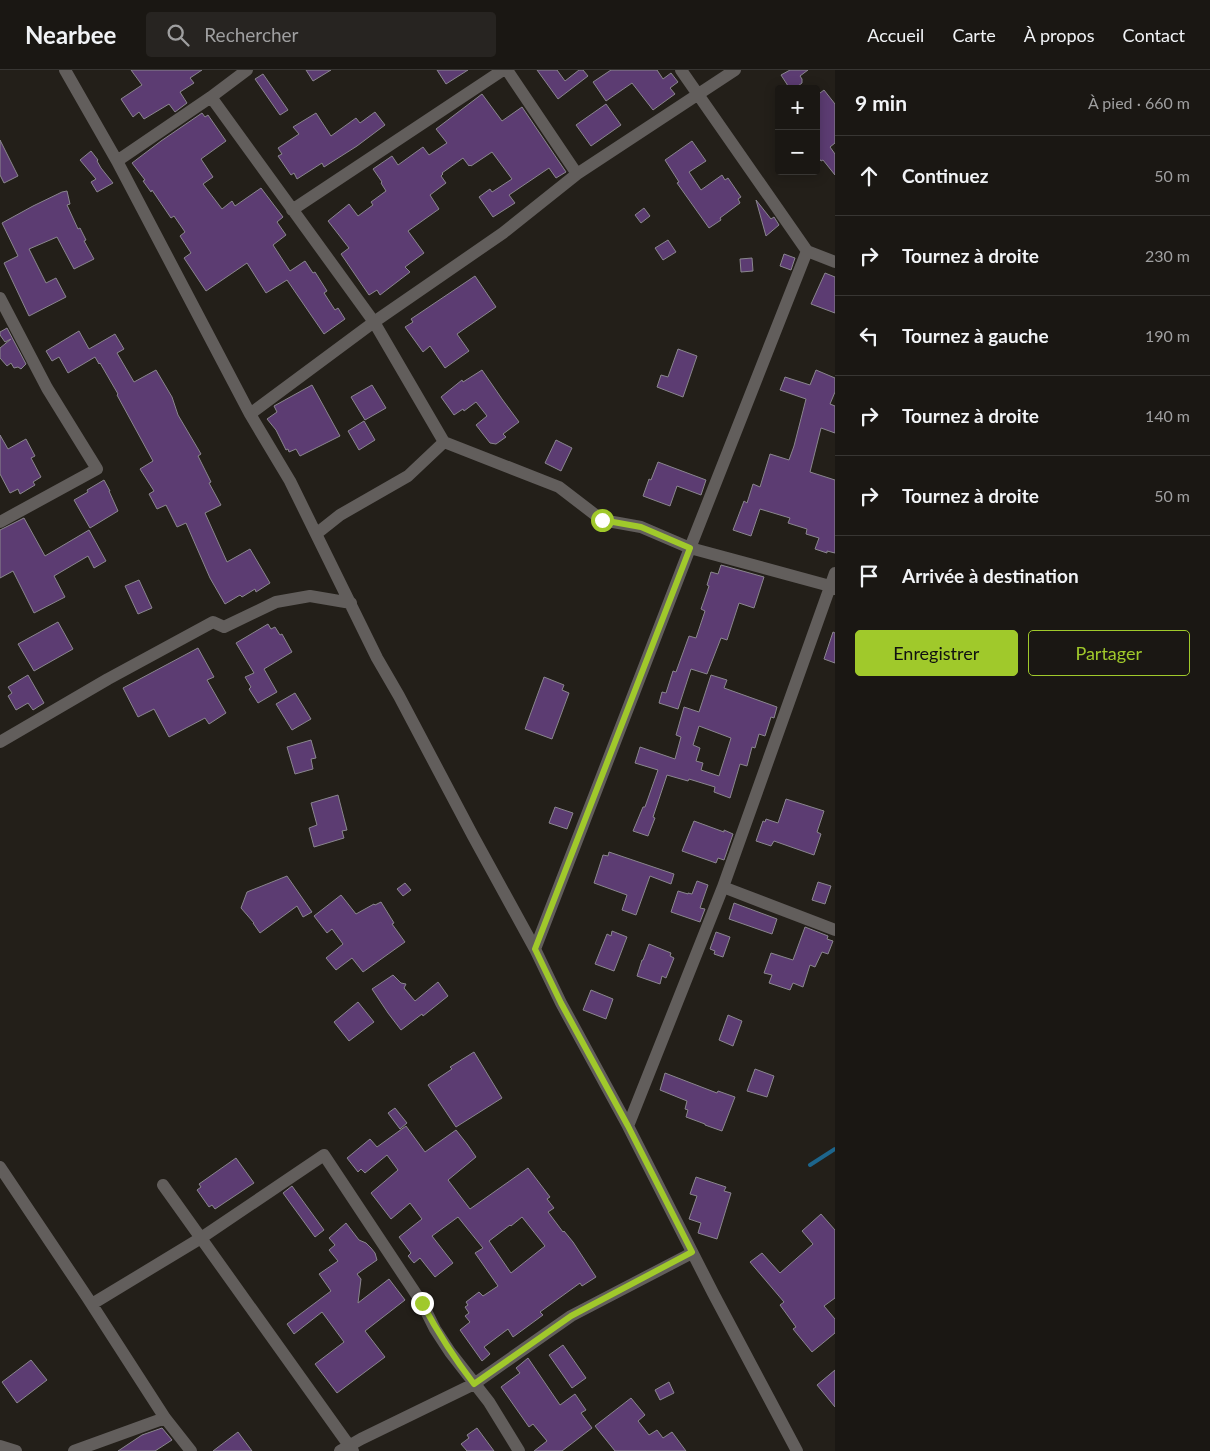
<!DOCTYPE html>
<html lang="fr">
<head>
<meta charset="utf-8">
<style>
  body { margin:0; font-family:Lato,sans-serif; background:#272421; color:#f1f3f6 }
  .controls { position:absolute; right:15px; top:15px; display:grid; overflow:hidden; border-radius:5px; box-shadow:0 2px 12px #0003 }
  .controls button { width:45px; height:45px; display:grid; place-items:center; padding:0; border:0; border-bottom:1px solid #383633; background:#1a1713; color:#f1f3f6; font:25px sans-serif }
  .stop { position:absolute; width:15px; height:15px; margin:-11px; border:4px solid #a0c92b; border-radius:50%; background:#fff }
  .stop.end { background:#a0c92b; border-color:#fff; box-shadow:0 1px 5px #0008 }
  .list { margin:0; padding:0; list-style:none }
  h2 { display:flex; justify-content:space-between; align-items:center; height:65px; margin:0; padding:0 20px; font-size:21px }
  h2 small { font-size:16px; font-weight:400; color:#9f9fa0 }
  .list li { display:grid; grid-template-columns:32px 1fr auto; gap:15px; align-items:center; box-sizing:border-box; height:80px; padding:0 20px; border-top:1px solid #383633 }
  .list b { display:block; font-size:19px; white-space:nowrap }
  .list em { font-size:16px; font-style:normal; color:#9f9fa0 }
  .actions { display:flex; gap:10px; padding:15px 20px }
  .actions a { flex:1; padding:11px 0; border:1px solid #a0c92b; border-radius:5px; text-align:center; font-size:18px; color:#a0c92b }
  .actions .main { background:#a0c92b; color:#111 }
  .icon { flex:none; width:28px; height:28px; fill:none; stroke:currentColor; stroke-width:2; stroke-linecap:round; stroke-linejoin:round }
  .map { position:relative; flex:none; width:835px; height:1381px; overflow:hidden }
  header { display:flex; align-items:center; gap:30px; box-sizing:border-box; height:70px; padding:0 25px; background:#1a1713; border-bottom:1px solid #383633 }
  header strong { font-size:24px }
  nav { display:flex; gap:28px; margin-inline-start:auto; font-size:18px }
  .search { width:350px; height:45px; background:#272421; display:flex; align-items:center; gap:12px; box-sizing:border-box; padding:0 18px; border-radius:5px; color:#9f9fa0; font-size:19px }
  main { display:flex }
  aside { flex:1; background:#1a1713 }
  .map>svg:first-child { display:block }
</style>
</head>
<body>
<header>
<strong>Nearbee</strong>
<div class="search"><svg class="icon" aria-label="search" viewBox="0 0 24 24"><circle cx="10" cy="10" r="6"/><path d="M15 15l6 6"/></svg>Rechercher</div>
<nav><a>Accueil</a><a>Carte</a><a>À propos</a><a>Contact</a></nav>
</header>
<main>
<div class="map">
<svg width="835" height="1381" viewBox="0 0 835 1381">
  <rect width="100%" height="100%" fill="#231f19"/>
  <g fill="none" stroke-linecap="round" stroke-linejoin="round">
    <path stroke="#1d658c" stroke-width="4" d="M810,1095L835,1079"/>
  </g>
  <path fill="#5c3c72" stroke="#8a868e" fill-rule="evenodd" d="M131,0H202L190,8L194,13L180,22L187,33L175,42L169,34L144,49L139,42L133,47L121,29L142,15Z
    M306,0H331L313,11Z
    M437,0H468L446,14Z
    M537,0H557L565,11L579,0H583L588,6L558,29Z
    M611,0H657L663,9L671,3L678,12L670,18L675,24L653,40L632,13L606,31L593,12Z
    M790,0H808L800,6L802,9V13L794,19H790L781,5Z
    M263,4L288,40L280,45L255,9Z
    M824,20L835,34V73L830,77L835,84V105L823,90L821,91L816,84V26Z
    M482,24L502,51L522,37L566,102L556,108L549,98L509,125L515,133L493,147L479,127L490,119L492,122L512,109L492,82L471,96L470,95L469,96L463,88L442,103L443,104L441,106L446,113L430,125L439,139L408,161L424,183L405,197L410,202L380,225L377,220L369,225L341,184L349,178L328,151L349,134L358,146L373,135L371,132L386,121L381,113L382,112L373,99L392,86L398,95L423,77L429,85L447,73L436,59Z
    M606,34L621,55L591,76L576,55Z
    M375,42L385,55L357,76L324,97L322,93L297,109L294,103L291,105L278,86L282,84L278,78L299,64L293,57L316,43L331,66L356,48L360,53Z
    M202,43L205,47L208,45L226,71L201,89L213,107L203,114L222,139L232,131L235,136L261,118L283,147L277,152L286,165L273,175L290,201L305,191L313,203L315,202L327,221L324,223L335,240L338,238L345,249L324,264L287,210L266,223L247,193L206,221L184,188L191,183L180,166L185,162L174,146L171,148L152,120L151,122L143,111L145,110L132,93L161,71Z
    M0,70L18,106L4,113L0,105Z
    M692,71L706,91L689,102L701,120L722,105L725,110L728,108L741,127L738,129L740,133L720,148L721,150L709,158L677,113L679,112L665,90Z
    M91,81L98,90L97,91L101,98L113,113L97,122L91,112L96,109L80,90Z
    M67,121L70,134L67,135L78,159L80,158L86,170L84,171L94,189L74,199L57,167L29,179L46,213L56,208L66,227L29,246L4,193L18,186L2,153L33,136L62,122Z
    M756,130L771,149L774,147L779,155L766,166Z
    M644,138L650,146L641,153L635,145Z
    M668,170L676,182L663,190L655,178Z
    M784,184L795,188L791,200L780,196Z
    M752,188L753,201L741,202L740,189Z
    M825,203L835,207V243L811,234Z
    M475,206L496,237L457,264L469,281L445,298L430,276L423,282L405,257L413,252L411,249Z
    M7,258L26,294L21,299L18,297L14,298L11,293L7,296L0,288V278L11,269L5,272L0,265V262Z
    M79,261L89,279L115,264L124,279L117,283L134,312L156,300L172,327L178,345L201,384L198,386L211,412L209,413L221,435L205,443L227,492L250,479L270,513L256,522L255,519L242,527L240,525L225,534L210,508L186,453L177,457L166,435L157,439L149,424L154,421L140,399L153,391L117,325L118,324L100,293L99,294L95,287L68,303L59,287L52,291L46,281Z
    M678,279L697,286L683,327L657,317L661,305L668,307Z
    M482,300L502,329L519,352L503,364L506,367L496,374L490,373L476,355L487,346L476,332L464,341L463,339L454,345L441,327L462,310L463,312Z
    M816,300L835,308V322L830,334L835,336V363L821,358L810,402L835,410V483L827,481V483L815,479L819,468L806,464L807,459L788,453L790,448L760,439L751,466L733,460L744,431L747,433L753,414L760,417L770,384L789,390L794,376L806,329L780,320L785,307L810,315Z
    M312,315L340,366L300,386L296,379L289,382L288,379L286,380L276,360L267,349L277,342L274,336Z
    M372,315L386,338L365,350L351,327Z
    M364,351L375,370L359,380L348,361Z
    M0,365L8,379L26,369L35,386L31,388L41,407L33,412L35,415L20,424L18,419L10,423L0,404Z
    M556,370L572,378L561,401L545,393Z
    M658,392L706,410L701,425L677,416L670,436L643,426L649,409L651,410Z
    M104,410L110,421H109L118,441L90,458L74,430L88,422L87,420Z
    M24,448L45,486L89,460L106,491L94,498L88,486L54,506L65,527L34,543L13,501L0,508V460Z
    M721,495L764,507L754,538L739,533L727,570L721,568L707,604L691,599L678,639L659,633L662,622L666,623L673,601L676,602L689,566L696,568L705,541L701,539L709,516L707,515L711,502L718,504Z
    M139,510L152,538L138,544L125,516Z
    M58,552L73,579L34,601L18,574Z
    M268,554L271,559L275,557L280,565L282,564L292,582L264,599L277,622L258,633L249,619L251,617L245,607L254,603L236,573Z
    M833,562L835,563V593L824,589Z
    M198,578L214,607L207,610L226,643L209,654L205,648L169,667L154,639L138,647L123,618Z
    M28,605L44,633L33,640L28,633L16,640L8,626L12,623L8,617Z
    M711,605L727,610L724,618L777,637L774,648L771,647L765,666L759,664L755,678L752,677L747,696L740,694L730,728L714,722L715,717L689,709L688,711L667,705L653,747L655,748L648,766L633,761L643,737H645L658,700L635,693L640,677L675,689L681,667L676,665L684,637L699,642ZM699,656L731,668L719,706L701,700L703,693L696,691L700,678L693,675Z
    M544,607L564,615L562,620L569,623L552,669L525,659Z
    M295,623L311,649L292,660L276,634Z
    M311,670L316,688L311,689L313,699L295,704L287,677Z
    M338,725L347,760L342,761L344,768L314,777L309,758L317,755L311,733Z
    M786,729L824,741L817,762L821,764L814,785L774,771L771,776L756,771L763,751L765,752L766,749L778,753Z
    M555,737L573,743L567,759L549,753Z
    M694,751L724,762V760L733,764L724,790L718,788L716,793L682,781Z
    M609,782L674,804L671,814L650,806L636,845L622,840L627,825L594,813L603,785L608,786Z
    M287,806L312,842L303,847L297,836L260,863L253,853H254L241,838L247,822Z
    M697,811L708,815L700,838L705,839L700,852L671,842L678,821L688,824V823L692,824Z
    M818,812L831,816L825,834L812,830Z
    M405,813L411,820L403,826L397,819Z
    M341,825L356,844L374,834L375,835L381,832L394,853L392,854L405,872L363,902L352,888L336,900L326,888L343,874L332,859L327,863L314,846Z
    M734,833L777,849L772,864L729,849Z
    M805,857L828,866L827,869L833,871L828,884L822,882L815,897L810,895L803,917L793,913L790,920L769,913L772,905L764,903L771,883L793,890Z
    M612,861L627,867L614,901L595,894L607,864L611,866Z
    M716,862L730,867L723,887L714,884L715,881L710,879Z
    M649,874L671,883L670,886L674,888L666,908L662,906L660,914L637,906L642,890H643Z
    M393,905L401,913L406,914L404,918L415,931L438,912L448,926L423,946L422,944L401,960L388,943L372,919Z
    M591,920L613,929L606,949L583,940Z
    M358,932L374,952L349,971L334,952Z
    M728,945L742,951L733,976L719,970Z
    M474,982L502,1028L456,1057L428,1015L452,999L450,997Z
    M755,999L774,1006L767,1027L747,1021Z
    M665,1003L717,1023L718,1021L735,1027L722,1061L705,1055V1054L686,1047L688,1040L685,1039L687,1031L660,1020Z
    M395,1038L407,1053L400,1059L388,1043Z
    M406,1056L425,1082L456,1060L467,1074L476,1087L448,1110L470,1139L528,1098L550,1127L547,1129L554,1138L548,1142L563,1162L564,1161L573,1172L596,1207L582,1216L580,1213L540,1242L543,1245L513,1267L508,1259L484,1277L490,1284L482,1291L460,1260L470,1252L465,1246L469,1243L465,1237L468,1235L466,1232L479,1222L483,1226L498,1216L475,1183L483,1178L458,1147L432,1166L453,1193L435,1207L420,1188L414,1193L408,1186L411,1183L399,1167L422,1149L410,1133L391,1149L371,1123L398,1100L387,1085L365,1103L361,1099L358,1102L347,1088L370,1069L377,1077ZM522,1147L545,1176L511,1203L489,1171L510,1155L511,1156Z
    M236,1088L254,1113L215,1139L212,1135L209,1137L197,1120L201,1117L199,1114Z
    M696,1107L726,1117L724,1121L731,1123L717,1169L698,1163L701,1153L689,1149L697,1126L690,1124Z
    M292,1116L324,1160L315,1167L283,1123Z
    M821,1144L835,1160V1228L824,1236L835,1249V1263L812,1282L793,1259L796,1257L780,1235L784,1232L750,1192L762,1183L780,1203L813,1174L802,1161Z
    M346,1153L359,1170L366,1173L371,1178L375,1183L377,1190L357,1204L361,1209L358,1233L389,1209L405,1230L365,1261L385,1287L337,1323L315,1294L344,1272L322,1242L294,1264L287,1254L331,1221L319,1204L338,1191L329,1180L335,1175L329,1168Z
    M563,1275L586,1308L572,1318L549,1285Z
    M528,1288L560,1335L575,1324L586,1340L581,1343L592,1358L562,1381H534L547,1371L533,1354L529,1357L501,1317L520,1303L516,1298Z
    M31,1290L47,1310L17,1333L2,1312Z
    M835,1300V1337L817,1315Z
    M669,1312L674,1323L660,1330L655,1320Z
    M631,1328L645,1345L638,1351L649,1365L657,1360L663,1368L672,1362L686,1381H615L595,1356Z
    M162,1358L172,1370L155,1381H118L142,1365Z
    M477,1358L494,1381H467L461,1374L469,1368L467,1365Z
    M238,1362L252,1381H213Z"/>
  <g fill="none" stroke-linecap="round" stroke-linejoin="round">
    <path stroke="#625e5c" stroke-width="12" d="M65,0L117,91L250,344L290,411L377,588L399,626L473,766L535,879L561,933L628,1056L713,1223L797,1381
      M507,0L577,104
      M681,0L807,181L835,192
      M211,27L374,252L444,372
      M117,91L211,27L247,0
      M292,140L503,0
      M0,228L47,318L97,399L0,452
      M250,344L374,252L503,163L577,104L735,0
      M316,464L340,445L408,406L444,372L559,417L602,450L641,457L690,478L830,516L835,519
      M0,672L108,609L213,552L224,557L276,532L310,526L351,533
      M723,817L835,860
      M535,879L690,478L807,181
      M628,1056L723,817L835,503
      M0,1097L87,1227L165,1348L191,1381
      M163,1115L353,1381
      M92,1234L201,1168L324,1085L422,1233L435,1259L450,1282L489,1332L519,1381
      M0,1376L16,1381
      M74,1381L165,1348
      M340,1381L361,1369L474,1314L571,1246L692,1183"/>
  </g>
  <g fill="none" stroke-linecap="round" stroke-linejoin="round">
    <path stroke="#a0c92b" stroke-width="6" d="M422,1233C438,1263 454,1288 474,1314L571,1246L692,1182L628,1056L561,933L535,879L690,478L641,457L602,450"/>
  </g>
</svg>
<div class="controls">
<button>+</button>
<button>−</button>
</div>
<div class="stop" style="left:602px;top:450px"></div>
<div class="stop end" style="left:422px;top:1233px"></div>
</div>
<aside>
<h2>9 min<small>À pied · 660 m</small></h2>
<ul class="list">
<li><svg class="icon" aria-label="ahead" viewBox="0 0 24 24"><path d="M12 20V5M6 11l6-6 6 6"/></svg><div><b>Continuez</b></div><em>50 m</em></li>
<li><svg class="icon" aria-label="right" viewBox="0 0 24 24"><path d="M7 20v-9h11M14 6l5 5-5 5"/></svg><div><b>Tournez à droite</b></div><em>230 m</em></li>
<li><svg class="icon" aria-label="left" viewBox="0 0 24 24"><path d="M17 20v-9H6M10 6l-5 5 5 5"/></svg><div><b>Tournez à gauche</b></div><em>190 m</em></li>
<li><svg class="icon" aria-label="right" viewBox="0 0 24 24"><path d="M7 20v-9h11M14 6l5 5-5 5"/></svg><div><b>Tournez à droite</b></div><em>140 m</em></li>
<li><svg class="icon" aria-label="right" viewBox="0 0 24 24"><path d="M7 20v-9h11M14 6l5 5-5 5"/></svg><div><b>Tournez à droite</b></div><em>50 m</em></li>
<li><svg class="icon" aria-label="arrive" viewBox="0 0 24 24"><path d="M6 21V4h12l-3 4 3 4H6"/></svg><div><b>Arrivée à destination</b></div></li>
</ul>
<div class="actions"><a class="main">Enregistrer</a><a>Partager</a></div>
</aside>
</main>
</body>
</html>
